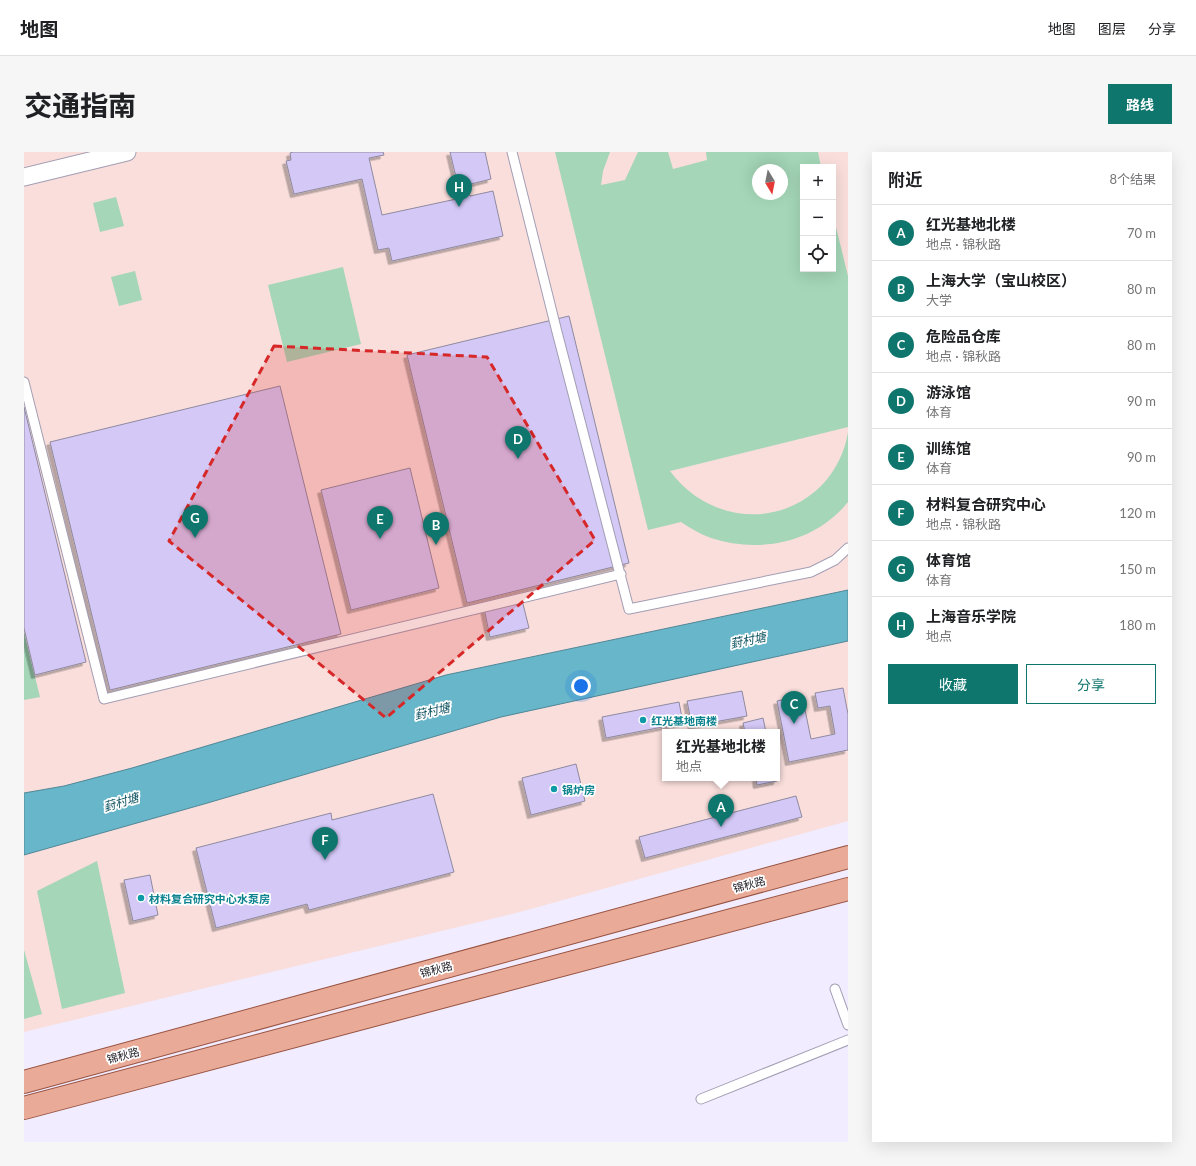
<!DOCTYPE html>
<html lang="zh">
<head>
<meta charset="utf-8">
<style>
  body { margin:0; font-family:Lato,"Noto Sans SC",sans-serif; background:#f6f6f6; color:#202124 }
  .controls { position:absolute; right:12px; top:12px; display:grid; overflow:hidden; border-radius:0px; box-shadow:0 4px 16px #0002 }
  .controls button { width:36px; height:36px; display:grid; place-items:center; padding:0; border:0; border-bottom:1px solid #e0e0e0; background:#fff; color:#202124; font:20px sans-serif }
  .compass { position:absolute; left:728px; top:12px; width:36px; height:36px; border-radius:50%; background:#fff; box-shadow:0 4px 16px #0002; rotate:170deg }
  .you { position:absolute; left:557px; top:534px; width:14px; height:14px; margin:-10px; border:3px solid #fff; border-radius:50%; background:#1a73e8; box-shadow:0 0 0 6px #1a73e833 }
  .badge { display:grid; place-items:center; width:26px; height:26px; border-radius:50%; background:#0f766e; color:#fff; font-size:13px; font-weight:700 }
  .pin { position:absolute; translate:-50% -33px; filter:drop-shadow(0 1px 2px #0008) }
  .pin::after { content:''; position:absolute; top:21px; width:14px; height:12px; background:inherit; clip-path:polygon(0 0,100% 0,50% 100%) }
  .popup { position:absolute; left:638px; top:577px; width:118px; height:52px; box-sizing:border-box; display:grid; place-content:center; border-radius:0px; background:#fff; filter:drop-shadow(0 1px 3px #0005); font-size:13px; white-space:nowrap; color:#757577 }
  .popup b { font-size:15px; color:#202124 }
  .popup::after { content:''; position:absolute; left:50%; top:100%; margin-left:-8px; border:8px solid transparent; border-top-color:#fff }
  .list { margin:0; padding:0; list-style:none }
  h2 { display:flex; justify-content:space-between; align-items:center; height:52px; margin:0; padding:0 16px; font-size:17px }
  h2 small { font-size:13px; font-weight:400; color:#757577 }
  .list li { display:grid; grid-template-columns:26px 1fr auto; gap:12px; align-items:center; box-sizing:border-box; height:56px; padding:0 16px; border-top:1px solid #e0e0e0 }
  .list b { display:block; font-size:15px; white-space:nowrap }
  .list p { margin:0; font-size:13px; white-space:nowrap; color:#757577 }
  .list em { font-size:13px; font-style:normal; color:#757577 }
  .actions { display:flex; gap:8px; padding:12px 16px }
  .actions a { flex:1; padding:9px 0; border:1px solid #0f766e; border-radius:0px; text-align:center; font-size:14px; color:#0f766e }
  .actions .main { background:#0f766e; color:#fff }
  .icon { flex:none; width:22px; height:22px; fill:none; stroke:currentColor; stroke-width:2; stroke-linecap:round; stroke-linejoin:round }
  .map { position:relative; flex:none; width:824px; height:990px; overflow:hidden; border-radius:0px }
  header { display:flex; align-items:center; gap:24px; box-sizing:border-box; height:56px; padding:0 20px; background:#fff; border-bottom:1px solid #e0e0e0 }
  header strong { font-size:19px }
  nav { display:flex; gap:22px; margin-inline-start:auto; font-size:14px }
  .intro { display:flex; align-items:center; justify-content:space-between; box-sizing:border-box; height:96px; padding:0 24px }
  h1 { margin:0; font-size:28px }
  .button { padding:10px 18px; border-radius:0px; background:#0f766e; color:#fff; font-size:14px; font-weight:700 }
  main { display:flex; gap:24px; padding:0 24px }
  aside { flex:1; background:#fff; border-radius:0px; box-shadow:0 4px 16px #0002 }
  .map>svg:first-child { display:block }
</style>
</head>
<body>
<header>
<strong>地图</strong>
<nav><a>地图</a><a>图层</a><a>分享</a></nav>
</header>
<div class="intro"><h1>交通指南</h1><a class="button">路线</a></div>
<main>
<div class="map">
<svg width="824" height="990" viewBox="0 0 824 990">
  <defs>
    <filter id="shadow"><feDropShadow dx="-3.5" dy="3.5" stdDeviation="0" flood-color="#0004"/></filter>
  </defs>
  <rect width="100%" height="100%" fill="#f1ecff"/>
  <path fill="#f9dedb" fill-rule="evenodd" d="M0,0H824V669L496,760L0,880ZM779,15H809V117H779ZM734,18H758V42H734ZM641,580H753V626H641Z"/>
  <path fill="#a4d6b7" fill-rule="evenodd" d="M531,0H586L579,19L577,33L601,28L614,0H644L649,17L683,8L682,0H794L797,15H779V117H809V63L824,124V275L646,319C683,369 752,378 797,334C811,320 821,300 824,280V350C791,391 735,402 687,386C676,382 666,376 657,370L624,378ZM734,18H758V42H734Z
    M92,45L100,74L76,80L69,51Z
    M319,115L337,192L263,210L244,133Z
    M111,119L118,148L95,154L87,125Z
    M0,480L16,545L0,548Z
    M73,709L101,841L38,857L13,739Z
    M0,798L18,862L0,867Z"/>
  <path fill="#67b6c9" stroke="#508797" d="M824,438V489L477,565L180,652L0,703V641L40,634L108,616L422,523Z"/>
  <path fill="#d4c8f7" stroke="#8f8a9f" filter="url(#shadow)" d="M269,0H359L360,3L345,6L358,63L437,46L426,0H461L467,27L443,33L446,44L469,39L479,84L368,109L365,96L354,98L338,27L270,42L262,9L267,8L266,1Z
    M545,164L605,411L443,451L383,203Z
    M256,234L317,482L86,538L26,290Z
    M0,255L62,510L11,523L0,476Z
    M386,316L415,436L327,458L297,338Z
    M498,448L505,476L466,485L460,456Z
    M819,536L824,562V598L765,610L753,549L778,543L787,587L811,582L806,554L794,556L791,541Z
    M718,539L723,564L668,574L663,549Z
    M655,550L659,571L582,586L578,565Z
    M739,566L742,580H721L719,571Z
    M552,612L561,649L507,663L498,626Z
    M732,626H753V629L733,633Z
    M409,642L430,720L285,758L283,752L192,776L172,696L307,661L308,668Z
    M772,644L778,665L621,706L615,685Z
    M126,723L134,763L109,769L100,728Z"/>
  <g fill="none" stroke-linecap="round" stroke-linejoin="round">
    <g stroke="#a39eb3" stroke-width="11">
      <path id="service" d="M488,0L533,180L605,457L787,420L811,408L824,396
        M0,230L80,547L597,422
        M811,837L824,873
        M677,947L824,888"/>
    </g>
    <g stroke="#a39eb3" stroke-width="19">
      <path id="minor" d="M0,25L103,0"/>
    </g>
    <g stroke="#985341" stroke-width="24">
      <path id="primary" d="M0,930L824,705
        M0,956L824,737"/>
    </g>
    <use href="#service" stroke="#fff" stroke-width="9"/>
    <use href="#minor" stroke="#fff" stroke-width="17"/>
    <use href="#primary" stroke="#e9aa97" stroke-width="22"/>
  </g>
  <path fill="#d62828" fill-opacity="0.2" stroke="#d62828" stroke-width="3" stroke-dasharray="8 5" stroke-linejoin="round" d="M250,194L463,205L571,388L362,566L145,389Z"/>
  <g fill="#0f9aa8" stroke="#fff" stroke-width="1.5">
    <circle cx="619" cy="568" r="4"/>
    <circle cx="530" cy="637" r="4"/>
    <circle cx="117" cy="746" r="4"/>
  </g>
  <g text-anchor="middle" dominant-baseline="central" stroke-width="3.5" stroke-linejoin="round" paint-order="stroke">
    <g font-size="11" font-weight="bold" fill="#0d838f" stroke="#fff" text-anchor="start">
      <text x="627" y="568">红光基地南楼</text>
      <text x="538" y="637">锅炉房</text>
      <text x="125" y="746">材料复合研究中心水泵房</text>
    </g>
    <g font-size="11" fill="#1c1a22" stroke="#fff">
      <text transform="translate(725 732) rotate(-15)">锦秋路</text>
      <text transform="translate(412 817) rotate(-15)">锦秋路</text>
      <text transform="translate(99 903) rotate(-15)">锦秋路</text>
    </g>
    <g font-size="12" font-style="italic" fill="#0f5462" stroke="#fff">
      <text transform="translate(724 488) rotate(-12)">葑村塘</text>
      <text transform="translate(408 559) rotate(-13)">葑村塘</text>
      <text transform="translate(97 650) rotate(-17)">葑村塘</text>
    </g>
  </g>
</svg>
<div class="controls">
<button>+</button>
<button>−</button>
<button><svg class="icon" aria-label="locate" viewBox="0 0 24 24"><circle cx="12" cy="12" r="6"/><path d="M12 2v4M12 18v4M2 12h4M18 12h4"/></svg></button>
</div>
<svg class="compass" viewBox="-18 -18 36 36"><path d="M0-13l5 13h-10z" fill="#e53935"/><path d="M0 13l5-13h-10z" fill="#757577"/></svg>
<div class="you"></div>
<div class="pin badge" style="left:697px;top:675px">A</div>
<div class="popup"><b>红光基地北楼</b>地点</div>
<div class="pin badge" style="left:412px;top:393px">B</div>
<div class="pin badge" style="left:770px;top:572px">C</div>
<div class="pin badge" style="left:494px;top:307px">D</div>
<div class="pin badge" style="left:356px;top:387px">E</div>
<div class="pin badge" style="left:301px;top:708px">F</div>
<div class="pin badge" style="left:171px;top:386px">G</div>
<div class="pin badge" style="left:435px;top:55px">H</div>
</div>
<aside>
<h2>附近<small>8个结果</small></h2>
<ul class="list">
<li><span class="badge">A</span><div><b>红光基地北楼</b><p>地点 · 锦秋路</p></div><em>70 m</em></li>
<li><span class="badge">B</span><div><b>上海大学（宝山校区）</b><p>大学</p></div><em>80 m</em></li>
<li><span class="badge">C</span><div><b>危险品仓库</b><p>地点 · 锦秋路</p></div><em>80 m</em></li>
<li><span class="badge">D</span><div><b>游泳馆</b><p>体育</p></div><em>90 m</em></li>
<li><span class="badge">E</span><div><b>训练馆</b><p>体育</p></div><em>90 m</em></li>
<li><span class="badge">F</span><div><b>材料复合研究中心</b><p>地点 · 锦秋路</p></div><em>120 m</em></li>
<li><span class="badge">G</span><div><b>体育馆</b><p>体育</p></div><em>150 m</em></li>
<li><span class="badge">H</span><div><b>上海音乐学院</b><p>地点</p></div><em>180 m</em></li>
</ul>
<div class="actions"><a class="main">收藏</a><a>分享</a></div>
</aside>
</main>
</body>
</html>
